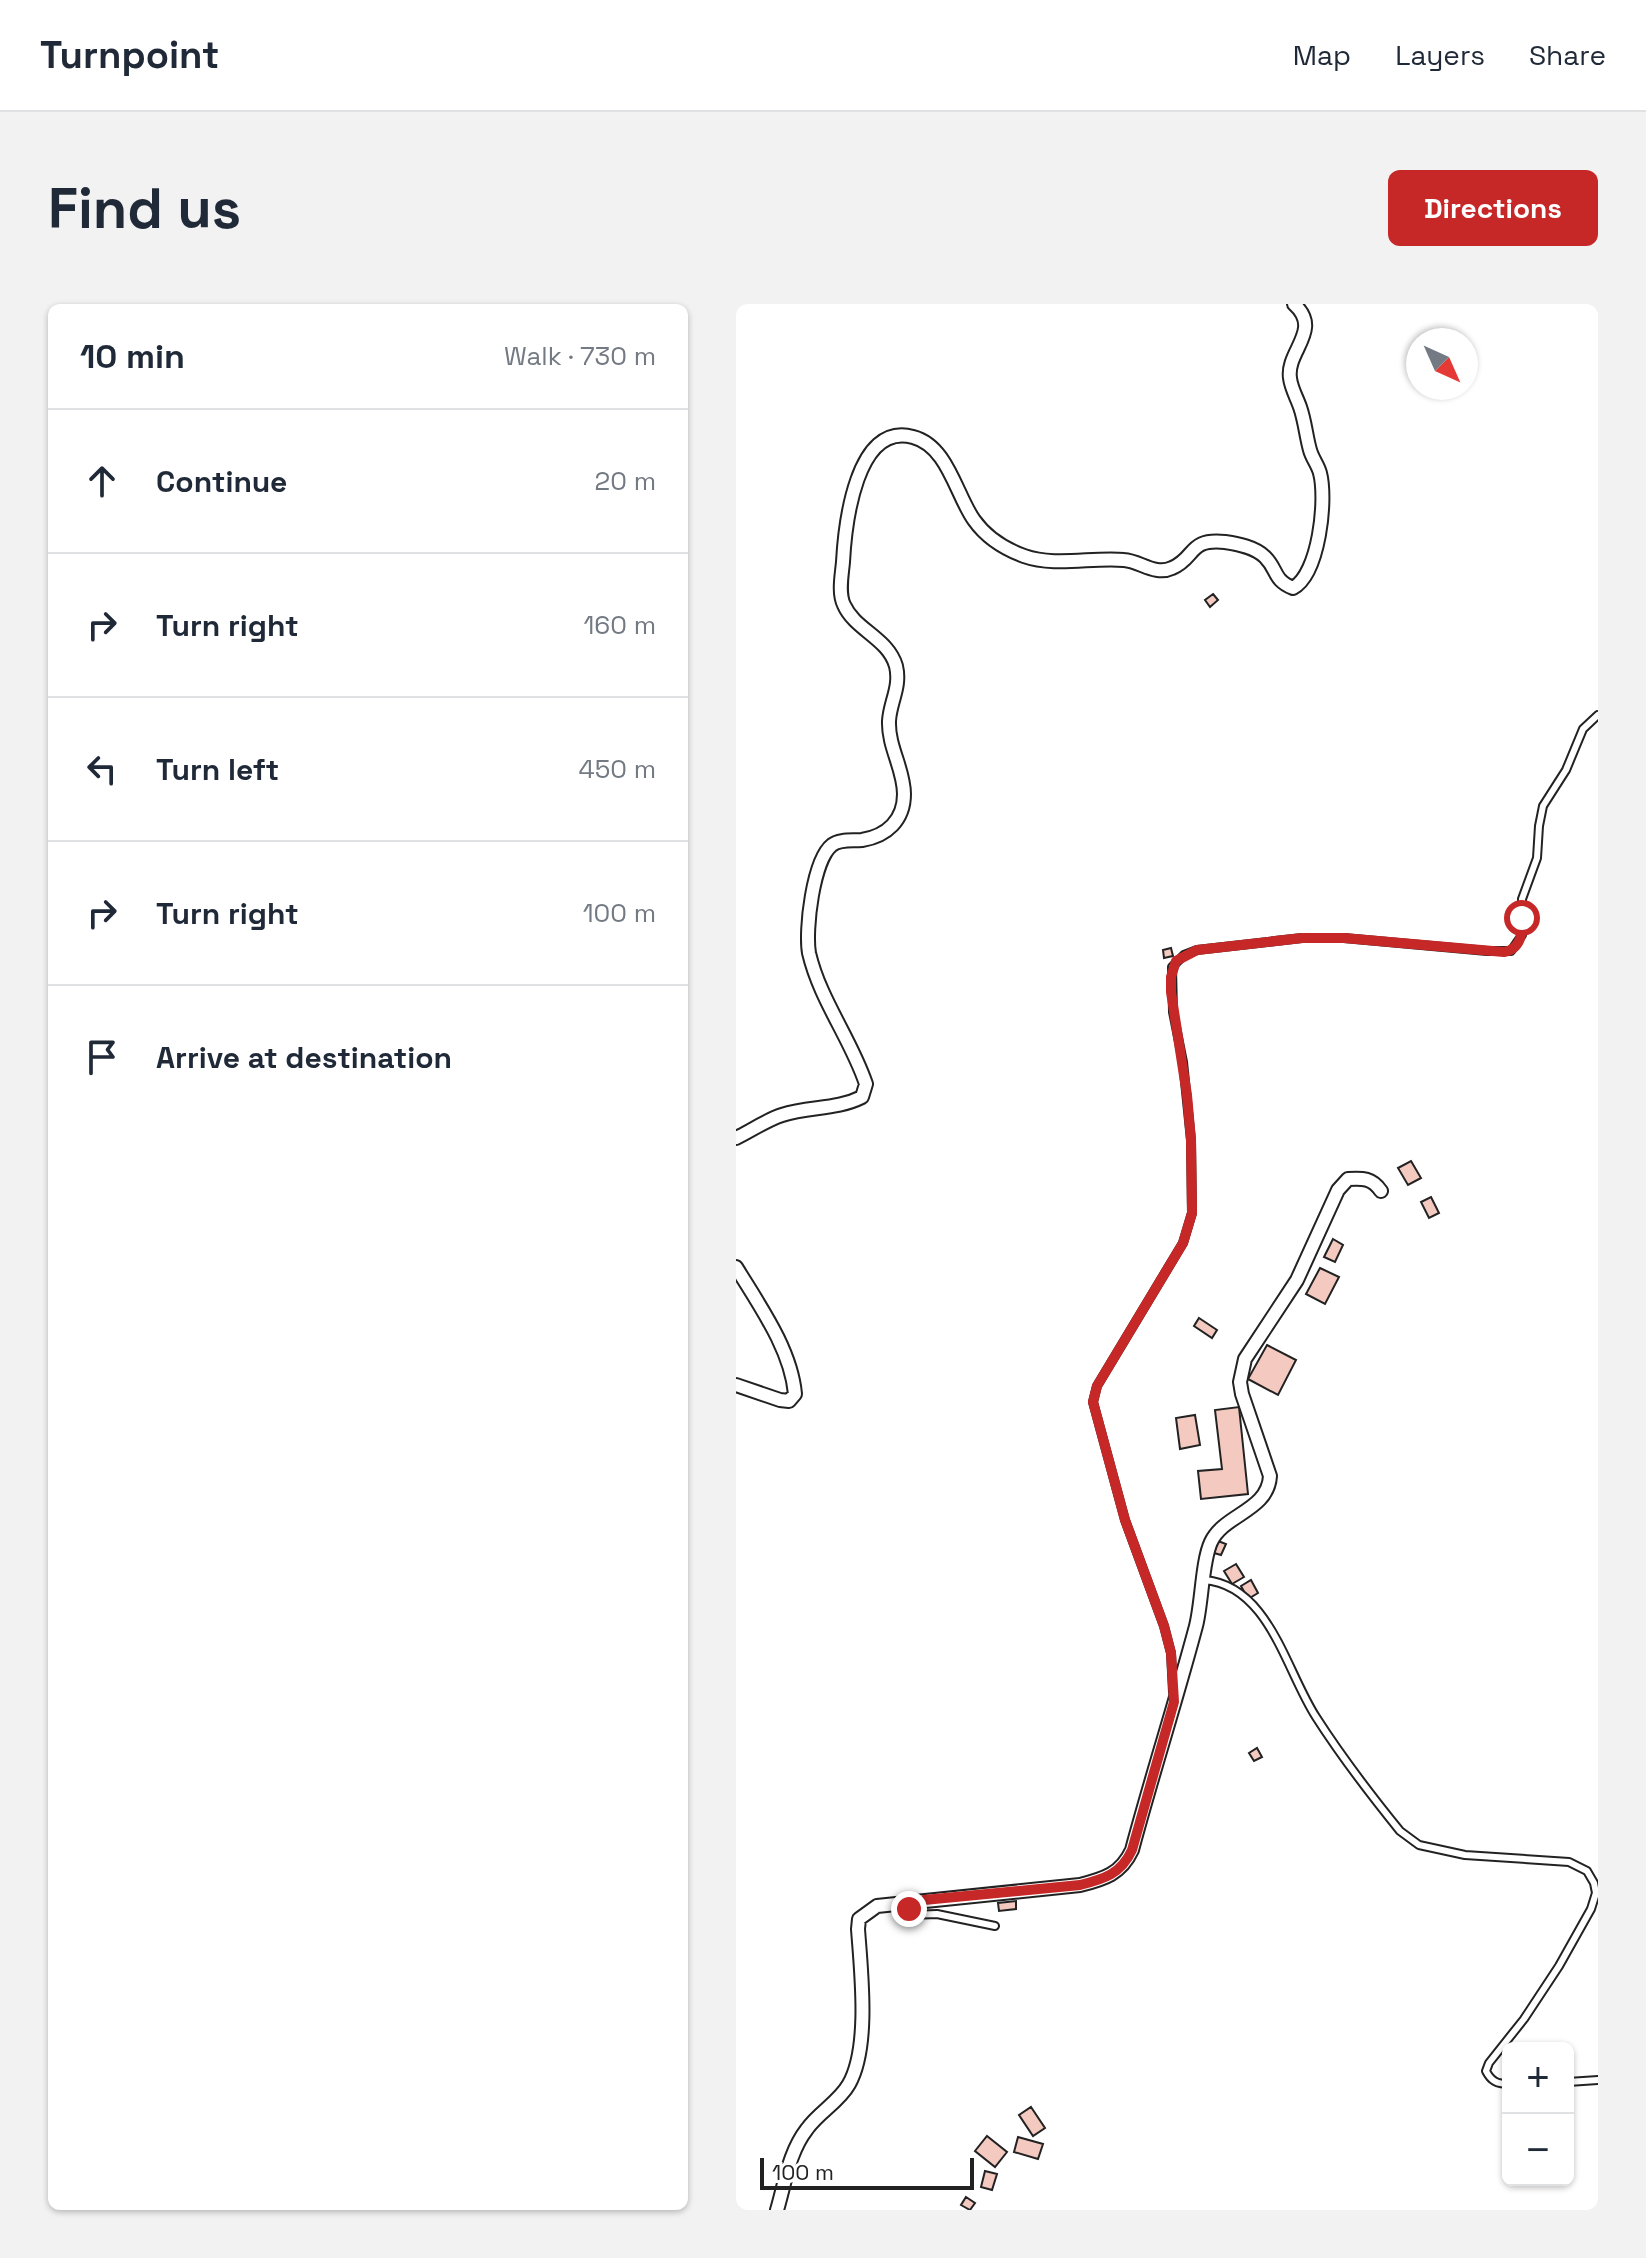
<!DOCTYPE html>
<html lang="en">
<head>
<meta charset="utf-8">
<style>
  body { margin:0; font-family:"Space Grotesk",sans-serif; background:#f2f2f3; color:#1f2937 }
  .controls { position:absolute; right:24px; bottom:24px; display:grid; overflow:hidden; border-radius:12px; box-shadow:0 2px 6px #0004 }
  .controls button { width:72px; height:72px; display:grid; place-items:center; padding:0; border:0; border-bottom:2px solid #e0e1e3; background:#fff; color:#1f2937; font:40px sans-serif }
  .compass { position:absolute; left:670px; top:24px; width:72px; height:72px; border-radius:50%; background:#fff; box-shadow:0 2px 6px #0004; rotate:135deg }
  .scale { position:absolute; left:24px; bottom:20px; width:214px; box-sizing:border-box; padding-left:8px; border:4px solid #222; border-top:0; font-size:22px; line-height:28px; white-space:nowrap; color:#222; -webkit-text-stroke:6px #fff; paint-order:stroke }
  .stop { position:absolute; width:24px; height:24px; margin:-18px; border:6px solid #c62828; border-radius:50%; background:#fff }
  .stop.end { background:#c62828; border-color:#fff; box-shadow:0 2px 8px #0008 }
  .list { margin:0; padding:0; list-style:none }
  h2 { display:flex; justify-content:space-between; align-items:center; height:104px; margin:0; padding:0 32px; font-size:34px }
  h2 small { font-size:26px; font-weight:400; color:#747a83 }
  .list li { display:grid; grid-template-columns:52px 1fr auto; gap:24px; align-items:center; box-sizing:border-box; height:144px; padding:0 32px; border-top:2px solid #e0e1e3 }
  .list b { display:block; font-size:30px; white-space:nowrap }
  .list em { font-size:26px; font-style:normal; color:#747a83 }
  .icon { flex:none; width:44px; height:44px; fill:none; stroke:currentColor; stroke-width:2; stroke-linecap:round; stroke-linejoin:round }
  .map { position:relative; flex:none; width:862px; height:1906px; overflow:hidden; border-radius:12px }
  header { display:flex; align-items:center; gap:48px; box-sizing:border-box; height:112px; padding:0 40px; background:#fff; border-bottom:2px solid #e0e1e3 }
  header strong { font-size:38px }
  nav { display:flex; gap:44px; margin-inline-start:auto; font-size:28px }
  .intro { display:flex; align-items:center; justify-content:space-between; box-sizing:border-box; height:192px; padding:0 48px }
  h1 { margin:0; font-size:56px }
  .button { padding:20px 36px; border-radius:12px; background:#c62828; color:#fff; font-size:28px; font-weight:700 }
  main { display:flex; gap:48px; padding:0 48px }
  aside { flex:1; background:#fff; border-radius:12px; box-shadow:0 2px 6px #0004 }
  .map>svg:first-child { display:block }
</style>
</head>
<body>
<header>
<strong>Turnpoint</strong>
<nav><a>Map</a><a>Layers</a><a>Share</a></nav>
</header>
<div class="intro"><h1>Find us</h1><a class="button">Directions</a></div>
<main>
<aside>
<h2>10 min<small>Walk · 730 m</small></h2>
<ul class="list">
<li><svg class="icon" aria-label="ahead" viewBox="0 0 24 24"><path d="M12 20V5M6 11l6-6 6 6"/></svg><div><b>Continue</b></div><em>20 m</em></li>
<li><svg class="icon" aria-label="right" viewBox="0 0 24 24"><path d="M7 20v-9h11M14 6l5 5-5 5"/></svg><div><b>Turn right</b></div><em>160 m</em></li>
<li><svg class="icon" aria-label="left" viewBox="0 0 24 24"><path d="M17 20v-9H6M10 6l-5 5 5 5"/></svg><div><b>Turn left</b></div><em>450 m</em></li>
<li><svg class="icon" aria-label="right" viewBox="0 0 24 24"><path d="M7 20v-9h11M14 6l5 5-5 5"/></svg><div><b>Turn right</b></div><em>100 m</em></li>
<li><svg class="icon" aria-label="arrive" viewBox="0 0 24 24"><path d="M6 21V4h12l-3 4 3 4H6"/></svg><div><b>Arrive at destination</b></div></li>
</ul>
</aside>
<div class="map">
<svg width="862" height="1906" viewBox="0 0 862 1906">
  <rect width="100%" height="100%" fill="#fff"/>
  <path fill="#f3c9c0" stroke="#222" stroke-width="2" d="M477,290L482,296L474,303L469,296Z
    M435,644L437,652L428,654L427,646Z
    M675,857L685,874L672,881L662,864Z
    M695,893L703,909L693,914L685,898Z
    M597,935L607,941L599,958L588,953Z
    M584,964L603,973L589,1000L570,990Z
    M463,1014L481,1026L476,1034L458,1022Z
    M531,1041L560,1056L542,1091L512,1075Z
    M503,1103L512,1190L465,1195L462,1167L486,1165L479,1106Z
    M459,1111L464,1141L444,1145L440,1114Z
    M482,1237L490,1240L485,1251L478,1249Z
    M500,1260L508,1273L496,1280L488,1267Z
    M515,1276L522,1289L512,1295L505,1282Z
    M521,1444L526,1453L518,1457L513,1449Z
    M280,1597V1605L263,1607L262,1599Z
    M295,1803L309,1824L297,1832L283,1811Z
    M251,1832L271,1848L259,1863L239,1847Z
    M282,1833L307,1840L302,1855L278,1848Z
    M249,1867L261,1870L256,1886L245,1883Z
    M230,1893L239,1899L234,1906L225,1901Z"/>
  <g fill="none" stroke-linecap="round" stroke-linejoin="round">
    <g stroke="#222" stroke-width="10">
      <path id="lane" d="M468,1276C533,1281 550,1367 580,1413C605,1452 634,1490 664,1527L683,1541L729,1551L833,1558L851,1567L858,1579L860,1589L855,1605L823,1662L788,1715L753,1759L750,1767C755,1777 761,1780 772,1780
        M437,1388L435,1349L428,1322L389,1216L357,1098L361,1082L447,939L456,909L455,836L447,758L437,708L436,663L448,651L461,646L566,634H608L751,647H775L786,631V595L801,554L803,522L807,502L830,466L847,425L862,411
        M179,1602L171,1607L173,1611L201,1610L259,1622
        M832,1778L862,1776"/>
    </g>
    <g stroke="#222" stroke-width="16">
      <path id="street" d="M0,834C15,827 30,816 46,811C73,802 100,806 126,793L130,780C115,735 84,696 73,649C69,626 77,556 96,541C104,535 116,537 126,536C151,532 168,516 168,490C168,465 152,443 153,417C154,398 165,383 160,362C152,334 119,326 108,301C102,289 106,270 107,258C109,221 120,117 177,133C212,142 220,191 238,216C250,233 269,245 288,252C319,263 356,253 388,256C404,257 419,272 436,264C460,254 452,234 489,238C502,240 519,243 529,253C542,266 537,276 557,284C583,270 591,196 584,169C582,161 576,154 574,146C570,132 569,117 564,103C561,94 555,84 554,74C550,47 587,26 558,0
        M0,963C23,1001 55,1045 59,1090L53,1097L44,1096L0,1081
        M41,1906C49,1879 53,1848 71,1825C83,1808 103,1798 113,1780C134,1743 125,1667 122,1625L123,1615L141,1602L344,1581C368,1575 385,1570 396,1546C416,1471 440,1397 460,1322C466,1299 466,1257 475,1238C488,1210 532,1207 534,1172L506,1090L504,1078L509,1055L561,976L602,886L612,875C627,874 636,874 645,887"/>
    </g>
    <use href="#lane" stroke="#fff" stroke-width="6"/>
    <use href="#street" stroke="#fff" stroke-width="12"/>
  </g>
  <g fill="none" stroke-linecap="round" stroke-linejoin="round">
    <path stroke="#c62828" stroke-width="10" d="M173,1605L188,1596L344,1581C368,1575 385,1570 396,1546L438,1398L435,1349L428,1322L389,1216L357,1098L361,1082L447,939L456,909L455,836L451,791L435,688V673L440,657L461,646L566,634H608L768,648C785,645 787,629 786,614"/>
  </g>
</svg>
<div class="controls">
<button>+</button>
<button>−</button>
</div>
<svg class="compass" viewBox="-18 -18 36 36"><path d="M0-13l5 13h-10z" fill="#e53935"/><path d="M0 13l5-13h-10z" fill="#747a83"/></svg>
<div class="scale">100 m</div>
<div class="stop" style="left:786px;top:614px"></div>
<div class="stop end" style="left:173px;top:1605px"></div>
</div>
</main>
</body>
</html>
